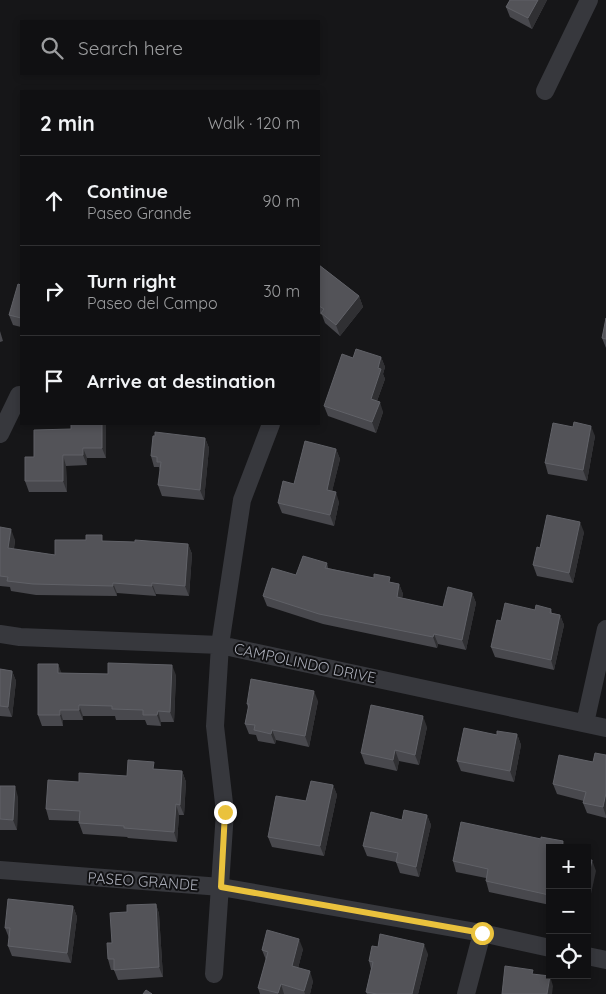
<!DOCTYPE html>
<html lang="en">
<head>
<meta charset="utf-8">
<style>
  body { margin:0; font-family:Quicksand,sans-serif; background:#19191b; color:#f1f3f6 }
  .controls { position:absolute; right:15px; bottom:15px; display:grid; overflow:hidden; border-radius:0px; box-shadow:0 2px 8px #0003 }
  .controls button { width:45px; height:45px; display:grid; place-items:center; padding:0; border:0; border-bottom:1px solid #303032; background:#101012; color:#f1f3f6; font:25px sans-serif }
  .stop { position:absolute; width:15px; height:15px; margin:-11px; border:4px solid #eac23d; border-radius:50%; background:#fff }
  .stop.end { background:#eac23d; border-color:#fff; box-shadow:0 1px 5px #0008 }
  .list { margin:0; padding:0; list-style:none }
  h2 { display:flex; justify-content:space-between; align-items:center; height:65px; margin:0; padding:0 20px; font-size:21px }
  h2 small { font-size:16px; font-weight:400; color:#9c9d9f }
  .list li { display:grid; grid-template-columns:32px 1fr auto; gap:15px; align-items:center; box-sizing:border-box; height:90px; padding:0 20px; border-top:1px solid #303032 }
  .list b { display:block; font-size:19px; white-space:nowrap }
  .list p { margin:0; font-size:16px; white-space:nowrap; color:#9c9d9f }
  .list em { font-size:16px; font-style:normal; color:#9c9d9f }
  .icon { flex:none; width:28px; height:28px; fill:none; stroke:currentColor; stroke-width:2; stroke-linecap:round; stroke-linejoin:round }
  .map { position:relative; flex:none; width:606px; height:994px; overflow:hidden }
  .search { position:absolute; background:#101012; box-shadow:0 2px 8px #0003; left:20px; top:20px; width:300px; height:55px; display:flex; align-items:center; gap:12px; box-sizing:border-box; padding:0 18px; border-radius:0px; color:#9c9d9f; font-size:19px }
  .panel { position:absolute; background:#101012; box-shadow:0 2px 8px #0003; left:20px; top:90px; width:300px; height:335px; border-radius:0px }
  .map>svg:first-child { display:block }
</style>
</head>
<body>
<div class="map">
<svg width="606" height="994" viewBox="0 0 606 994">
  <rect width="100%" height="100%" fill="#161618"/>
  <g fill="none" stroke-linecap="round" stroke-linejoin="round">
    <path stroke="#37383d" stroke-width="18" d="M545,91L589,0
      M0,434L19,395
      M0,634L20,637L220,645L606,728
      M585,723L606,629
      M0,870L221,887L482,933L550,948
      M587,956L606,960
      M214,974L225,812L215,726L220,645L242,500L271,424
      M466,994L482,933"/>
  </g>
  <path fill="#48484d" d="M510,0H547L532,29L510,17L506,7Z
    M319,265L359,296L363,307L340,336L325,323L322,315L319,313Z
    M21,285V327L13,325L9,315Z
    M606,318V348L602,338Z
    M0,331L3,341L0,342Z
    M381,357L385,367L383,374L385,379L377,401L383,412L376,433L328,416L324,406L353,358Z
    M71,424H106V458H87V465L66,466L67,492H29L25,481L71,429Z
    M573,427L595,436L587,481L548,474L545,463Z
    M205,438L209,448L204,500L162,496L158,485L160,471L159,467H154L151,456Z
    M336,449L340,459L332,491L339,502L334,526L282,513L278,503L294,484Z
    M0,527L15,540L14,549L55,555L104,541L188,544L192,554L189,596L156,594V596L117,593V596L36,595L11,591L10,587L0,586Z
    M584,532L573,583L537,576L533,565L540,548Z
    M327,563L328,568L399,584L403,594L402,598L443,607L472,593L476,603L466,650L438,644L437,648L323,624L267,606L263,596L296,575Z
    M551,609L552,613L560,615L564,625L554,670L495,657L491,647L501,621L535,610Z
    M58,664L61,673L176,675L174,722H161V726L147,725L145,720H116L115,716H83V720H63V726H42L38,715Z
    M0,669L12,671L16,681L12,717L0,716Z
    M318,701L309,747L276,740L275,744L258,741L256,735L249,734L245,724L248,708L247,704Z
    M427,727L419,765L399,761L397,771L365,764L361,753Z
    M517,734L521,745L514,782L461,771L457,761L497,735Z
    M606,755V818L587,813L583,803L584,801L557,794L553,784Z
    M156,769L182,771L186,782L184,815H179L177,842L128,838L127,837L83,834L79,823V821L49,820L46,809L127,776Z
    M333,785L337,795L324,856L272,847L268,837L306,801Z
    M0,786L18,797L17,830H0Z
    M427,815L431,825L419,877L400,873L396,862L367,856L363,846L402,820Z
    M550,848V905L489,892L486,881V878L456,872L453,861Z
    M156,904L159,914L163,977L118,980L114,970H111L108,959L112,943L127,912Z
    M73,906L77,917L71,963L12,956L8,946L9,938L5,928Z
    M378,947L428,954L418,994H367L366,992L371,969L369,961Z
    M303,949L298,968L313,981L310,994H260L258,988L266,960L262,950Z"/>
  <path fill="#303033" d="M538,0H547L532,29L528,18Z
    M359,296L363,307L340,336L336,325Z
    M381,357L385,367L383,374L385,379L374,409L371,399L378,368Z
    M380,402L383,412L376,433L372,422Z
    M102,424H106V458L102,448Z
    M591,426L595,436L587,481L583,470Z
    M205,438L209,448L204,500L200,490Z
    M83,448L87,458V465L83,455Z
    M336,449L340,459L330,500L327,490Z
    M63,455L66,466L67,492L63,481Z
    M336,492L339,502L334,526L330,515Z
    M580,522L584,532L573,583L569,573Z
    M11,529L15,540L12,558L8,548Z
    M188,544L192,554L189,596L185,586Z
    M113,583L117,593V596L113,586Z
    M152,583L156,594V596L152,586Z
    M399,584L403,594L400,607L397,597Z
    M472,593L476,603L466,650L462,640Z
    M560,615L564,625L554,670L551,660Z
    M434,634L438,644L437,648L433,637Z
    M58,664L62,674L58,673Z
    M172,665L176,675L174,722L170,712Z
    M12,671L16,681L12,717L8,707Z
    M314,691L318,701L309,747L305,736Z
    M79,705L83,716V720L79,710Z
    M60,710L63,720V726L60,715Z
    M158,711L161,722V726L157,715Z
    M423,716L427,727L419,765L415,755Z
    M272,730L276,740L275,744L271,734Z
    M517,734L521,745L514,782L510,771Z
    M395,750L399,761L397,771L393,760Z
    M182,771L186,782L184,815L180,805Z
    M333,785L337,795L324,856L320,846Z
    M15,786L18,797L17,830L13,820Z
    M606,793V816L603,807Z
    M176,804L179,815L177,842L174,832Z
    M427,815L431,825L419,877L416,867Z
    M563,841L566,848H562Z
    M592,860L596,871L589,903L587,898V883Z
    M156,904L159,914L163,977L159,967Z
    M73,906L77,917L71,963L67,953Z
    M299,939L303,949L296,976L292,966Z
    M424,944L428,954L418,994H412Z
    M310,971L313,981L310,994H305L304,991Z
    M550,976L553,986L552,994H547Z
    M281,984L284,994H278Z"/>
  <path fill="#535358" stroke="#606167" d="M510,0H538L528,18L506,7Z
    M319,265L359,296L336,325L321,313L324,309L319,306Z
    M18,284L21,285V318L9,315Z
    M606,318V339L602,338Z
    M356,349L381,357L378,368L381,369L371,399L380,402L372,422L324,406L342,354L353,358Z
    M574,422L591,426L583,470L545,463L553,423L573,427Z
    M71,424H102V448H83V455H63V481H25V457H34V430L71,429Z
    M155,432L205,438L200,490L158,485L161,462H157V457L151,456L153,436H155Z
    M305,441L336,449L327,490L336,492L330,515L278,503L283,481L294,484Z
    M547,515L580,522L569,573L533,565L537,547L540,548Z
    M0,527L11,529L8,548L55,555V540H86V535H102V541L135,542V540L188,544L185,586L152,583V586L113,583V586L33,584L7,581L8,577L0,576Z
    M303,556L327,563L325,568L374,578V574L390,577L389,582L399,584L397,597L443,607L448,587L472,593L462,640L434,634L433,637L319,614L263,596L272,568L296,575Z
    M505,603L535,610L536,605L551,609L550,613L560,615L551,660L491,647L497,620L501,621Z
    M108,663L172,665L170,712L158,711L157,715H143V710L112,709V706L79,705V710H60V715H38V664H58V673L108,674Z
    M0,669L12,671L8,707L0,706Z
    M251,679L314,691L305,736L272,730L271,734L254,730L255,725L245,724L249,704H247Z
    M371,705L423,716L415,755L395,750L393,760L361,753Z
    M464,728L497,735V731L517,734L510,771L457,761Z
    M595,753L606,755V793L603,807L583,803L586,792L553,784L559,755L593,762Z
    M128,760L154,762L153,769L182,771L180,805L176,804L174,832L124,828V826L79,823L80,811L46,809L48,780L79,782V773L127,776Z
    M311,781L333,785L320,846L268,837L276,796L306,801Z
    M0,786H15L13,820L0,819Z
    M404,810L427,815L416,867L396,862L398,853L363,846L371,812L402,820Z
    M461,822L541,839V837L563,841L562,848H550L549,895L486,881L488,869L453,861Z
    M587,860H592L587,883Z
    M8,899L73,906L67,953L8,946L10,928H5Z
    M156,904L159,967L114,970V959H108L107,943H112L110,913L127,912V905Z
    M267,930L299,939L292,966L310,971L304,991L281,984L278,993L258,988L268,952L262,950Z
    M380,934L424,944L412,994H377L366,992L373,962L369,961L372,946L378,947Z
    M505,966L533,970L532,974L550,976L547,994H502Z
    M146,990L152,994H143Z"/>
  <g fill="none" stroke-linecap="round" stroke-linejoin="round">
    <path stroke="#eac23d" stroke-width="6" d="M225,812L221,887L482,933"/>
  </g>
  <g text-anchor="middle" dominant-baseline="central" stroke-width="4" stroke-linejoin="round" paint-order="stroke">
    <g font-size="15" fill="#a9acb7" stroke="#111113">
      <text transform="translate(305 663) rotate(12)">CAMPOLINDO DRIVE</text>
      <text transform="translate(143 881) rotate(4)">PASEO GRANDE</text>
    </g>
  </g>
</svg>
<div class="controls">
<button>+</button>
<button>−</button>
<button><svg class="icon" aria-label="locate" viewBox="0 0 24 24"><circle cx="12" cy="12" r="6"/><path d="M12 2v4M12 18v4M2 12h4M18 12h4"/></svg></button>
</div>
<div class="stop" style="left:482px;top:933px"></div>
<div class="stop end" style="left:225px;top:812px"></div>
<div class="search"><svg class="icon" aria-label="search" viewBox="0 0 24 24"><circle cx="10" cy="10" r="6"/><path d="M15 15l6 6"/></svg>Search here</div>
<section class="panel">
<h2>2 min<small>Walk · 120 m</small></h2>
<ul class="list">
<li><svg class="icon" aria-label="ahead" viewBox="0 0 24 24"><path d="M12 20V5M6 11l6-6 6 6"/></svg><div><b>Continue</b><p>Paseo Grande</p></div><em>90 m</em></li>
<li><svg class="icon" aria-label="right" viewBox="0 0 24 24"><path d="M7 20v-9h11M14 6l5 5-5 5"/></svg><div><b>Turn right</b><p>Paseo del Campo</p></div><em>30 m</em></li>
<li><svg class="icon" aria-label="arrive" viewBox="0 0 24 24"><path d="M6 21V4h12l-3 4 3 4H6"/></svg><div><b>Arrive at destination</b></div></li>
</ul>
</section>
</div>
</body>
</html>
